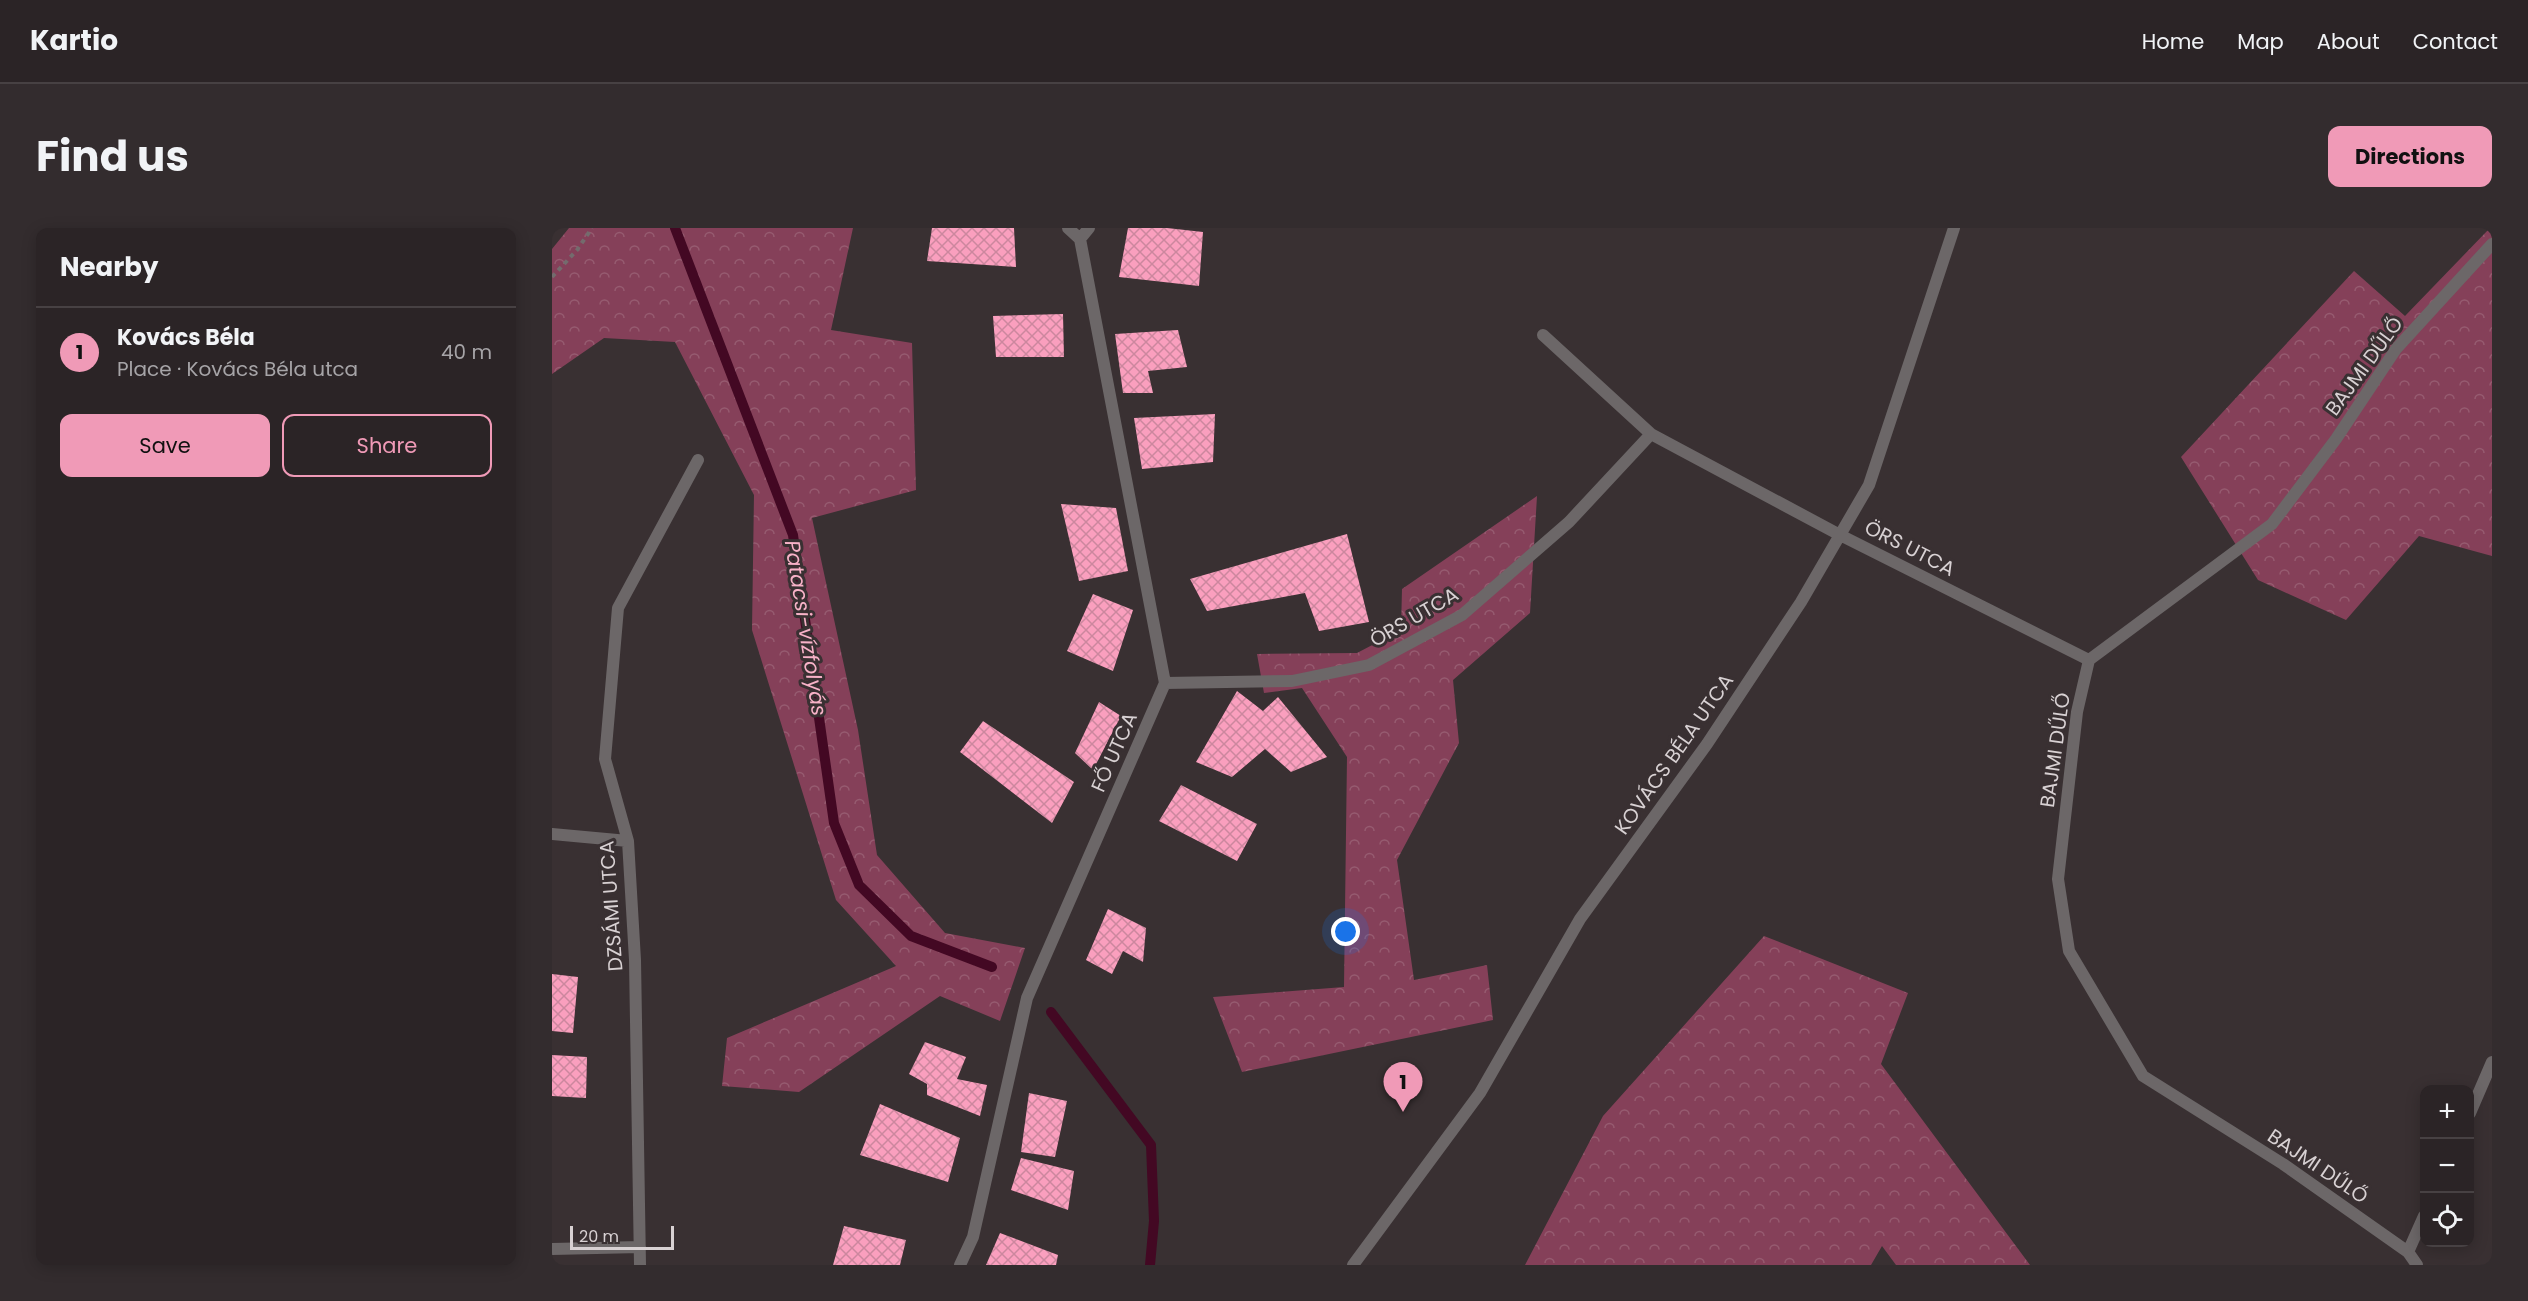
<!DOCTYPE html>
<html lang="en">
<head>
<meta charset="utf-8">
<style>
  body { margin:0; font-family:Poppins,sans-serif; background:#332c2e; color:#f1f3f6 }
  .controls { position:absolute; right:18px; bottom:18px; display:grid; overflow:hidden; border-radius:12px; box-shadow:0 3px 15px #0003 }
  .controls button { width:54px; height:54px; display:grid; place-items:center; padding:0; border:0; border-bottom:2px solid #474143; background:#2b2426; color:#f1f3f6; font:30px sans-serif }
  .scale { position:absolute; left:18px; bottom:15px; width:104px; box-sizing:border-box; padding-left:6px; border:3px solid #d8d1d3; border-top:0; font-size:16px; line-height:21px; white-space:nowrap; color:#d8d1d3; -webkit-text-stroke:4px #393032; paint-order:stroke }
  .you { position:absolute; left:794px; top:704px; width:21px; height:21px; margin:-15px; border:4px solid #fff; border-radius:50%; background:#1a73e8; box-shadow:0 0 0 9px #1a73e833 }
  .badge { display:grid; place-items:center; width:39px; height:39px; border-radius:50%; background:#f09ab7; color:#111; font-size:20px; font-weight:700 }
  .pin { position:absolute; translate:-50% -50px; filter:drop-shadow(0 2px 3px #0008) }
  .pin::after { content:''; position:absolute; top:32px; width:21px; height:18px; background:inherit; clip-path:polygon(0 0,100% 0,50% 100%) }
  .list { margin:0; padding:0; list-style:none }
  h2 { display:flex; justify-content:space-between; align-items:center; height:78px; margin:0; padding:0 24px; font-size:26px }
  h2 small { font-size:20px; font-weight:400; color:#a6a4a7 }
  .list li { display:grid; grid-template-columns:39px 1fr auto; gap:18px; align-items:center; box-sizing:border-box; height:90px; padding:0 24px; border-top:2px solid #474143 }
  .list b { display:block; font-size:22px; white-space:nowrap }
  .list p { margin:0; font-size:20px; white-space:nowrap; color:#a6a4a7 }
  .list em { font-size:20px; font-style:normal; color:#a6a4a7 }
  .actions { display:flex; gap:12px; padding:18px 24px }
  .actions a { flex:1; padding:14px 0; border:2px solid #f09ab7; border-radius:12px; text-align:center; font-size:21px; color:#f09ab7 }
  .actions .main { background:#f09ab7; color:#111 }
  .icon { flex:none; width:33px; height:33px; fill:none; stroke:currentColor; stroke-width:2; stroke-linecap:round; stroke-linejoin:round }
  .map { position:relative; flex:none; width:1940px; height:1037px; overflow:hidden; border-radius:12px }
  header { display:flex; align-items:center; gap:36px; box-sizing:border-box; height:84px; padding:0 30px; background:#2b2426; border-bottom:2px solid #474143 }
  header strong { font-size:28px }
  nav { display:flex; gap:33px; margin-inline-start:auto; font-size:21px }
  .intro { display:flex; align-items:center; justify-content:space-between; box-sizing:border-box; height:144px; padding:0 36px }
  h1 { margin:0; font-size:42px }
  .button { padding:15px 27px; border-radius:12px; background:#f09ab7; color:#111; font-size:21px; font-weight:700 }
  main { display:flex; gap:36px; padding:0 36px }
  aside { flex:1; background:#2b2426; border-radius:12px; box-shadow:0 3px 15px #0003 }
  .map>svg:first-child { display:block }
</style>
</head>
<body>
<header>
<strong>Kartio</strong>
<nav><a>Home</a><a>Map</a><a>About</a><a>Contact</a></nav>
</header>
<div class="intro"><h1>Find us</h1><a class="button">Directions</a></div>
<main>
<aside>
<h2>Nearby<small></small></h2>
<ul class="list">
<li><span class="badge">1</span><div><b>Kovács Béla</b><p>Place · Kovács Béla utca</p></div><em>40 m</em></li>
</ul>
<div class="actions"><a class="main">Save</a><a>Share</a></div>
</aside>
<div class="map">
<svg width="1940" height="1037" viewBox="0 0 1940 1037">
  <defs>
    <pattern id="forest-crowns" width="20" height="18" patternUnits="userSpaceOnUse" patternTransform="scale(1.5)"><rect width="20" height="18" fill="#854059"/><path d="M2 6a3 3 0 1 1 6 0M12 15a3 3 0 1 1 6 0" fill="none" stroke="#965b70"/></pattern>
    <pattern id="building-cross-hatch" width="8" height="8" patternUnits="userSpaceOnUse" patternTransform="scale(1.5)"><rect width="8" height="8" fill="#fa9fbe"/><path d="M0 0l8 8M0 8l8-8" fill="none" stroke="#cc879e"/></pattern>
  </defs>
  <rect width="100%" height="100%" fill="#393032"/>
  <path fill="url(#forest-crowns)" d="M17,0H301L279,102L360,115L364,262L260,290L306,502L325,627L393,705L473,720L448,793L388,768L247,864L170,858L175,810L344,738L284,672L200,402L202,267L123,114L52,110L0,146V21Z
    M1935,0H1940V328L1867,308L1794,392L1706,352L1629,229L1802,43L1853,88L1936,2Z
    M985,268L978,385L901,452L907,515L845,632L862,752L935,737L941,792L690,844L661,769L792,759L795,529L750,460L712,465L705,426L805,425L849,402L850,361Z
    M1212,708L1356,765L1329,836L1478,1037H1344L1330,1018L1319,1037H973L1051,888Z"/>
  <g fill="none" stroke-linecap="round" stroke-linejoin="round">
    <path stroke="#430823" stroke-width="10" d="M123,0L241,307L282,595L307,657L359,708L440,739
      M499,784L599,917L602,993L598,1037"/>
  </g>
  <path fill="url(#building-cross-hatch)" d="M380,0H462L464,39L375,33Z
    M576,0H615L651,4L647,58L567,49Z
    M511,86L512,129H444L441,88Z
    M626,102L635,139L596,143L601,165H571L563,106Z
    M663,186L661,234L590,241L582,190Z
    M509,276L564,280L576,343L527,353Z
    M795,306L817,394L767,403L753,365L655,383L638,351Z
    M541,366L581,382L561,443L515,423Z
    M685,463L711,483L726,469L775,529L739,544L713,521L680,549L644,534Z
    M547,474L569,488L541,542L523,525Z
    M431,493L522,554L500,595L408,524Z
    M629,557L705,596L685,633L607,593Z
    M556,681L594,700L591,734L571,723L560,746L534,732Z
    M0,746L26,749L21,805L0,803Z
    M373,814L414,829L405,851L435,857L428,888L375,867V856L357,846Z
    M0,827L35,829L34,870L0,868Z
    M477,865L515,873L503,929L469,924Z
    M328,876L408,910L396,954L308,927Z
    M469,930L522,943L516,982L459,962Z
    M292,998L354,1012L348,1037H281Z
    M448,1005L506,1027L504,1037H434Z"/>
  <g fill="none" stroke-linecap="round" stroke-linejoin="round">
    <path stroke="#746b6d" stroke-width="4" stroke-dasharray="4.5 4.5" stroke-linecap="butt" d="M0,49L25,22L40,0"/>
    <path stroke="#6c6768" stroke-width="12" d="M516,0L528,11
      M528,11L537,0
      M991,107L1099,206L1288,307L1537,432
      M613,455L740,453L817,437L910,387L1017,294L1099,206
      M0,606L76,613
      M1918,885L1940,834
      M0,1021L88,1019
      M1856,1024L1872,988
      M88,1037L83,732L76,613L53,531L66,380L146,232
      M408,1037L421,1009L475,770L613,455L528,11
      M801,1037L928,865L1028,691L1155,516L1249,374L1317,257L1402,0
      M1865,1037L1856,1024L1731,936L1591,848L1517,723L1506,651L1525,484L1537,432L1720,296L1784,211L1844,121L1940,16"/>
  </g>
  <g text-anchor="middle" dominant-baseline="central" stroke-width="6" stroke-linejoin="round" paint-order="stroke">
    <g font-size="20" fill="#d8d1d3" stroke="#393032">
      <text transform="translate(1812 138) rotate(-54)">BAJMI DŰLŐ</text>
      <text transform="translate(1358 320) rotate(27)">ÖRS UTCA</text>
      <text transform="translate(862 389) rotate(-30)">ÖRS UTCA</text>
      <text transform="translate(1503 522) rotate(-82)">BAJMI DŰLŐ</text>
      <text transform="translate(562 524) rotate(-66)">FŐ UTCA</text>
      <text transform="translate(1122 526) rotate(-55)">KOVÁCS BÉLA UTCA</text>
      <text transform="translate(59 678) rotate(-94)">DZSÁMI UTCA</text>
      <text transform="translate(1766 938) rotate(34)">BAJMI DŰLŐ</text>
    </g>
    <g font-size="21" font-style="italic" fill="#f8b2c8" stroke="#393032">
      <text transform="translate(254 400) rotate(81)">Patacsi-vízfolyás</text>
    </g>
  </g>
</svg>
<div class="controls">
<button>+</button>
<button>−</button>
<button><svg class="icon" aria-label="locate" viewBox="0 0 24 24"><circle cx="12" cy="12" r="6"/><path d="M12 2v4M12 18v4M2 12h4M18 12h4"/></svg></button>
</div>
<div class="scale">20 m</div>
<div class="you"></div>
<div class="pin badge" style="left:851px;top:884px">1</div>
</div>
</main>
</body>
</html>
